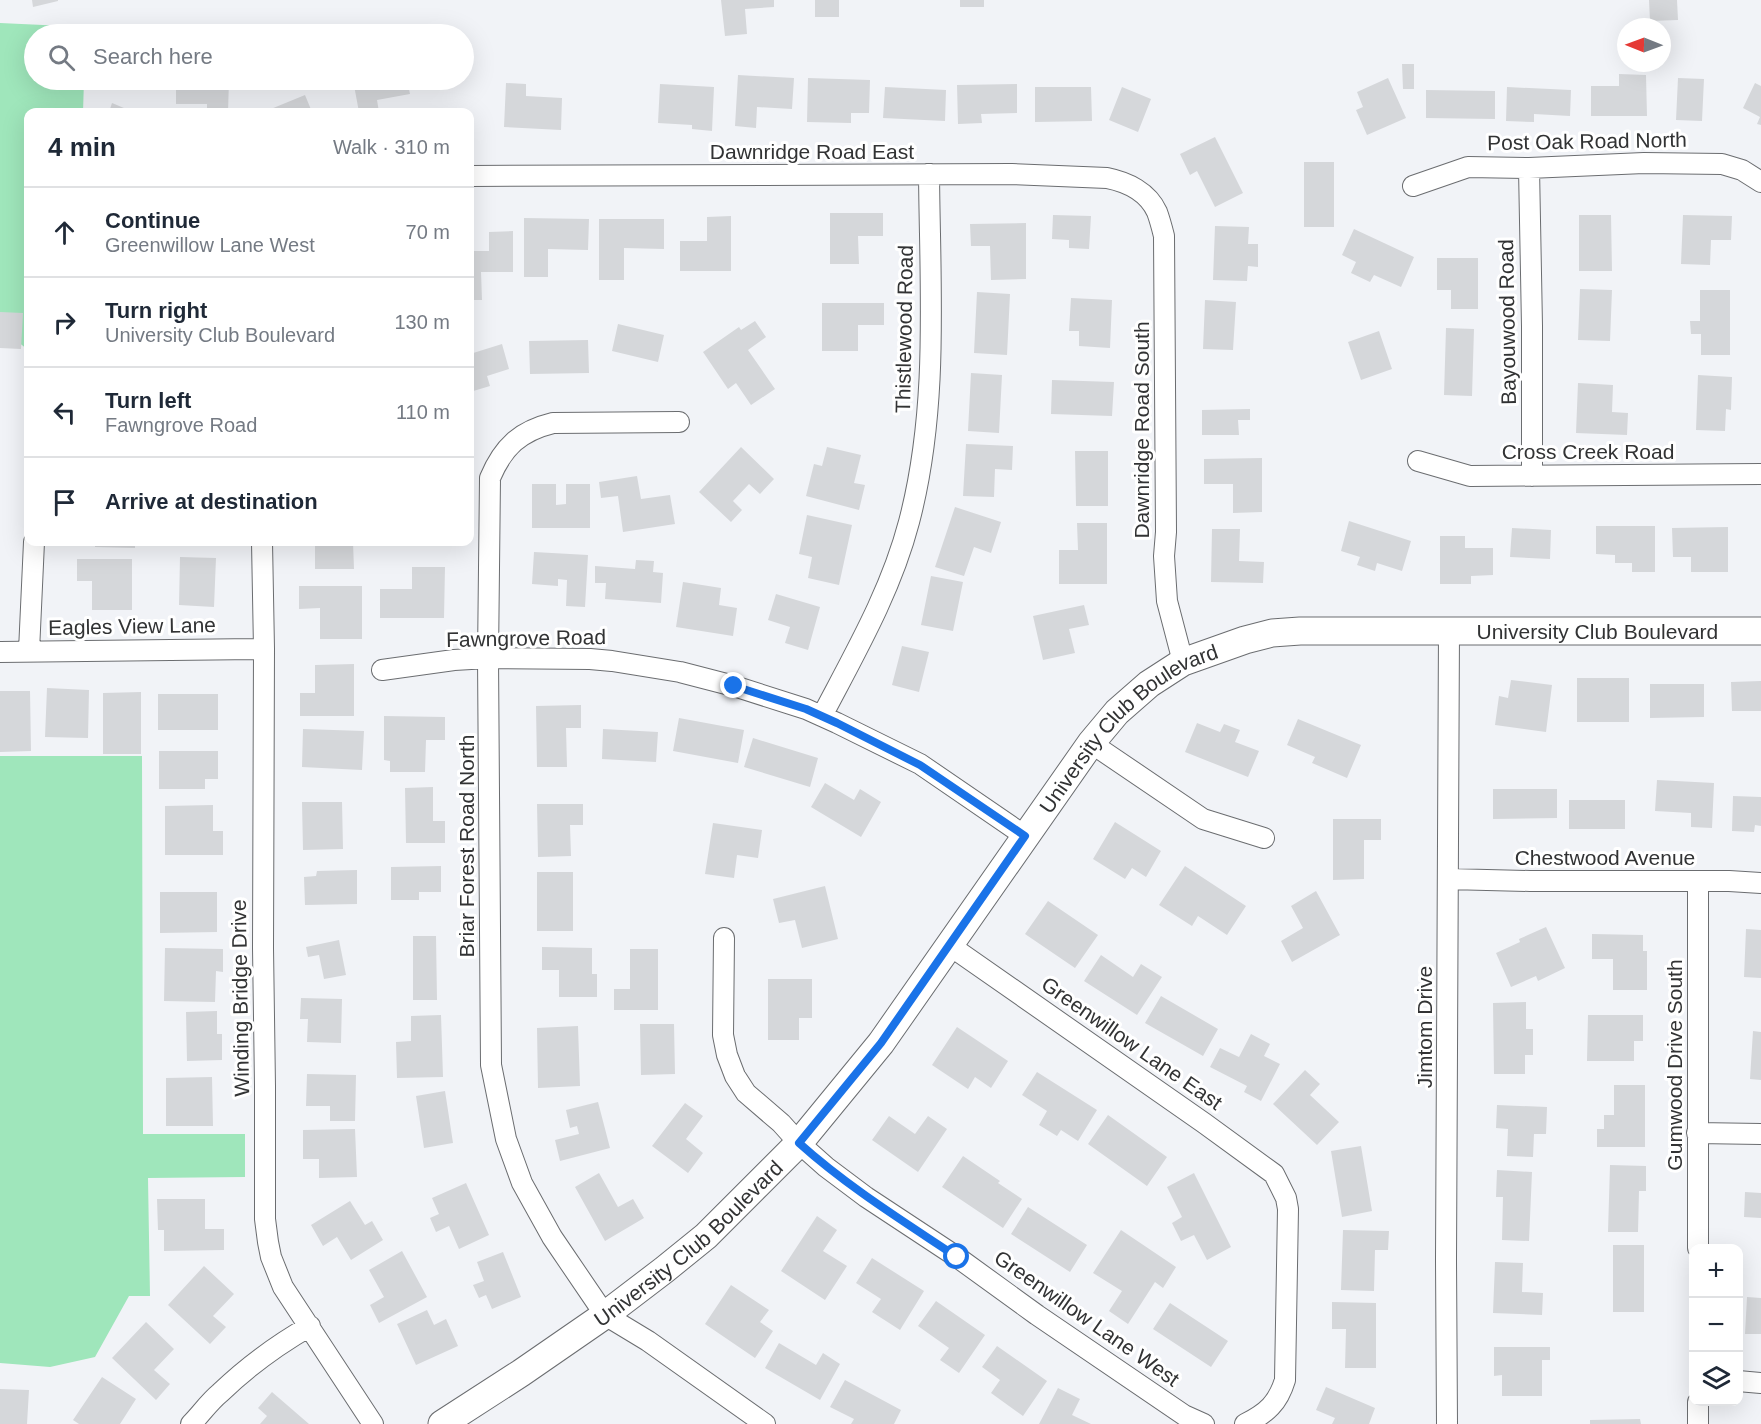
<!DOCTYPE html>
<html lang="en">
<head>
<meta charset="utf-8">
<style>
  body { margin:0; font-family:Helvetica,sans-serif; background:#f6f6f7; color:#1f2937 }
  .controls { position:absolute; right:18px; bottom:18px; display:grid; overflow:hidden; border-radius:12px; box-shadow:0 6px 24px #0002 }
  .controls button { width:54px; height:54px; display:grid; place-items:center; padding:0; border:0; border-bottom:2px solid #e0e1e3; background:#fff; color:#1f2937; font:30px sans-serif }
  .compass { position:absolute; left:1617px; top:18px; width:54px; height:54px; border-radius:50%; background:#fff; box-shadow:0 6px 24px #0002; rotate:271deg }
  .stop { position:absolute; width:18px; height:18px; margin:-14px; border:4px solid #1a73e8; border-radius:50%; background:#fff }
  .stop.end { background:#1a73e8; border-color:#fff; box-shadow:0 2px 6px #0008 }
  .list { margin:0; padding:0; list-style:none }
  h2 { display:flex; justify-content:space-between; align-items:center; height:78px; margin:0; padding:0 24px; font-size:26px }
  h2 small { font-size:20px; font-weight:400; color:#747a83 }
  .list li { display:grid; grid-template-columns:39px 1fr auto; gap:18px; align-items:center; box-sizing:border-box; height:90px; padding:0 24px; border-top:2px solid #e0e1e3 }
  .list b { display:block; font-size:22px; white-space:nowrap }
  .list p { margin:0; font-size:20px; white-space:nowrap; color:#747a83 }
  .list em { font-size:20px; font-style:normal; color:#747a83 }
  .icon { flex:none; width:33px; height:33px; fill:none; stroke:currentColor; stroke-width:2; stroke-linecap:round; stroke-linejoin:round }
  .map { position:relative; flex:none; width:1761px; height:1424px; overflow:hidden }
  .search { position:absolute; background:#fff; box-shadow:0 6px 24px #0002; left:24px; top:24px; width:450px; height:66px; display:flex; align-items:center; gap:15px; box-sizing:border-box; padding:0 21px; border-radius:33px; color:#747a83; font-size:22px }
  .panel { position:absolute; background:#fff; box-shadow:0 6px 24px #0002; left:24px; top:108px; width:450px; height:438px; border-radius:12px }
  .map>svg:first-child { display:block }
</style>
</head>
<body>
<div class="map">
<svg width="1761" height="1424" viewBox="0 0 1761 1424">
  <rect width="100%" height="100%" fill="#f1f3f7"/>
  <path fill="#9fe6bb" d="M0,23L86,27V34H34V80H84L83,112H28V350L0,327Z
    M0,756H142L143,1134H245V1177L148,1178L150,1296H129L95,1357L50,1367L0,1363Z"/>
  <path fill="#d5d7da" d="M32,0H58V1L33,7Z
    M721,0H774V7L745,9L747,34L725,36Z
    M815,0H839V17H815Z
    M960,0H984V7H960Z
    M1649,0H1677L1678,20L1650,21Z
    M1402,64H1414V89H1403Z
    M1619,74L1646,75L1647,116H1591V86H1619Z
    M738,75L794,78L792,109L757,107L756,128L735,126Z
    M808,78L870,80L869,113H851V123L807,122Z
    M1388,78L1406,118L1367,135L1356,110L1363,107L1357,92Z
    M1678,78L1704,79L1702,121L1676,120Z
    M176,80H229L228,112H207V104H176Z
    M353,80H407L410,94L377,100L379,112H359Z
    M506,83L526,84V96L562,98L561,130L504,127Z
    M1755,83L1761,86V125L1757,124L1760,117L1743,108Z
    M660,84L714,87L712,131L692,129V125L658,123Z
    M1017,84V113L981,114L982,123L958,124L957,85Z
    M885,87L946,90L945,121L883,118Z
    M1035,87H1091L1092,121L1035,122Z
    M1122,87L1151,99L1138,132L1109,120Z
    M1507,87L1571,90L1570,116L1534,114V122L1506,121Z
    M1426,90L1495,91V119L1426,118Z
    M305,95L312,112H267L266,111Z
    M112,103L131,111L130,112H109Z
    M1215,137L1243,193L1215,207L1197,171L1190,175L1180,154Z
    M1304,162H1334V227H1304Z
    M830,213H883V236H858L859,264H830Z
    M1053,215L1091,216L1089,249L1069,248V240L1052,239Z
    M1579,215H1611L1612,271H1579Z
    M1683,215L1732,216L1731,240H1711L1710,265L1681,264Z
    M731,216V271H680V241H707V217Z
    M524,218L589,219L588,250L548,249V277H524Z
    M599,219H664V249L624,248V280H599Z
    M1026,223V279L991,280L990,246H971L970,224Z
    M1215,226L1249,227L1248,244H1258V267L1248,266L1247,281L1213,280Z
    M1354,229L1414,257L1401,287L1374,275L1370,282L1351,273L1356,262L1342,255Z
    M513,231V272H481L482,300H470V251H489V232Z
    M1437,258H1478V309H1451V290H1437Z
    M1580,289L1612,290L1610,341L1578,340Z
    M1700,290H1730V355H1701V334H1691L1690,321H1700Z
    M977,292L1010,294L1007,355L974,353Z
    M1071,298L1112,300L1110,348L1079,346V331H1069Z
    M1205,300L1236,302L1233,350L1203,349Z
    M822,303H884V325H858V351H822Z
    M0,312L23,313L21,349L0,348Z
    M755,321L766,337L748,350L775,389L751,405L736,383L728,389L703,352L739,327L741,330Z
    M618,324L664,335L658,362L612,351Z
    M1446,328L1474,329L1472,396L1444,395Z
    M1379,331L1392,369L1361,380L1348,342Z
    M588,340L589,373L530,374L529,341Z
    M502,344L509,369L487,376L490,386L470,392V354Z
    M971,373L1002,375L999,433L968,431Z
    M1698,375L1732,377L1731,410L1726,409L1725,431L1696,430Z
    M1052,380L1114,382L1112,416L1051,414Z
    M1578,383L1613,385L1612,412L1628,413L1627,435L1576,433Z
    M1250,409V420H1238L1239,435H1202V410Z
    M966,444L1013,446L1012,470L995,469L994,497L963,496Z
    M741,447L774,479L760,494L749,484L733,501L742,510L731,522L699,492Z
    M827,447L861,455L854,483L865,485L859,510L806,496L814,464L822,466Z
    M1075,451H1108V506H1076Z
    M1262,458V512L1233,513V484H1204V459Z
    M637,476L641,499L670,495L675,524L623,532L618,496L601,498L599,482Z
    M532,484H556V505L566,504V484H590V528H532Z
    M955,507L1001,522L991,553L974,547L964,576L935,567Z
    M807,515L852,525L839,585L808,578L812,557L799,554Z
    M1349,521L1411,541L1402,571L1377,563L1375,571L1357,565L1360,557L1341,551Z
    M1077,523H1107V584H1059V550H1078Z
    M1596,526H1655V572H1632V563H1615V555L1596,554Z
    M1728,527V572H1691V557H1673L1672,528Z
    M1512,528L1551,530L1550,559L1510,557Z
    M1212,529H1240L1239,561L1264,562L1263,583L1211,582Z
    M1440,536H1465V548H1493V575L1471,576V584H1440Z
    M95,542H135V548L95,547Z
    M315,542H353L354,569H315Z
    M534,552L588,555L585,607L566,606L567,580L558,579V586L532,584Z
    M180,557L216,558L214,607L179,605Z
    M77,559H132V610H92V581H77Z
    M636,560L654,561L653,572L663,573L661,603L605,599L606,583H595V566L635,569Z
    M412,567H445L444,618H380V589H412Z
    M931,576L963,582L953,631L921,625Z
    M683,582L721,588L719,605L737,608L733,636L676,627Z
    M299,586H362V639H320V608L299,609Z
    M776,594L820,607L808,650L785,643L790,627L768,620Z
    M1084,605L1089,625L1069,629L1075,653L1043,660L1033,616Z
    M902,646L929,652L919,692L892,685Z
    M354,664V716H300V693H315V665Z
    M1577,678H1629V722H1577Z
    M1511,680L1552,685L1546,732L1495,725L1499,696L1508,698Z
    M1761,681V711H1732L1731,682Z
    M1650,684H1704V717L1650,718Z
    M47,688L89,690L88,738L45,737Z
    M0,691H30L31,751L0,752Z
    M141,692V754H103V693Z
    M158,694H218V730H158Z
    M581,705V728H566L567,767H537L536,706Z
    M384,716L445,717V740H426L425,772H390V761L384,760Z
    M679,718L744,730L738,763L673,751Z
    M1298,719L1361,745L1347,778L1312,763L1315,757L1287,745Z
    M1197,723L1220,732L1224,724L1240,730L1235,742L1259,751L1248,777L1185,752Z
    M303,729L364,731L362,770L302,767Z
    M603,729L658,732L656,762L602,759Z
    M753,738L818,758L810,787L744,767Z
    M159,751H218V779H205V789H159Z
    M1657,780L1714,783L1712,828L1691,827V813L1655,811Z
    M825,783L854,800L860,789L881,802L861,837L811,807Z
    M433,787V821H445V843H406L405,788Z
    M1493,789H1557V818L1493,819Z
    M1733,796L1761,797V826L1755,825L1754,832L1732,831Z
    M1569,800H1625V829H1569Z
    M302,802H342L343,849L303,850Z
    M537,804H583V825H570L571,856L538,857Z
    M213,805V831H223V855H165V806Z
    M1333,819H1381V840H1364V879L1333,880Z
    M1115,822L1161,851L1146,877L1132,868L1125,879L1093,859Z
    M713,823L762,830L758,858L737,855L734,878L705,874Z
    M441,866V892H419V900H391V867Z
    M1185,866L1246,906L1227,935L1198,916L1192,926L1159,905Z
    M357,870V904L305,905L304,877L316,876L317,871Z
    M537,872H573V931H537Z
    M825,886L838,939L802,948L795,920L779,923L773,899Z
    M1316,891L1340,935L1292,962L1281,941L1303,928L1291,906Z
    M160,892H217V932L160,933Z
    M1048,901L1098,935L1075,968L1025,934Z
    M1546,927L1565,968L1538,981L1536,976L1511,987L1496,953L1520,942L1519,939Z
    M1746,929L1761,930V978L1744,977Z
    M1592,934L1643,935V951H1647V990H1613V959H1592Z
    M413,936H436L437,1000H413Z
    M339,940L346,975L324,979L319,955L308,957L306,947Z
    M542,947L592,948V974H597V997H559V970H542Z
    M165,948L223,949V972L216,971L215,1002L164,1001Z
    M630,949H658V1010H614V989H630Z
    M1101,955L1133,977L1141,964L1162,977L1137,1015L1084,981Z
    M768,979H812V1018H799V1040H768Z
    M1161,996L1218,1029L1203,1056L1145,1023Z
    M301,998L342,999L341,1043L307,1042L308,1019H300Z
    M1526,1002V1029H1533V1055H1525V1074H1494L1493,1003Z
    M217,1011V1034H222V1060L187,1061L186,1012Z
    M441,1015L443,1077L397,1078L396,1042L411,1041V1016Z
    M1588,1015H1643V1041H1634V1061H1587Z
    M640,1024H674L675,1074L641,1075Z
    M578,1026L580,1086L538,1088L537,1028Z
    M957,1027L1008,1061L991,1088L975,1077L968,1089L932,1065Z
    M1753,1031L1761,1032V1080L1750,1079Z
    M1251,1034L1270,1044L1264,1056L1280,1064L1261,1101L1244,1092L1247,1086L1210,1067L1220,1048L1239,1057Z
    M1305,1070L1320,1084L1310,1095L1339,1122L1317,1145L1273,1104Z
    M1037,1072L1097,1110L1078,1141L1061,1130L1057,1136L1039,1125L1047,1111L1022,1095Z
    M307,1074L356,1075L355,1121H330V1106H306Z
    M212,1077L213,1126H166V1078Z
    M1614,1085H1645V1147H1597V1129H1604V1115H1614Z
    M445,1091L453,1143L424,1148L416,1096Z
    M598,1102L610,1148L560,1161L555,1140L579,1134L577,1126L570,1128L566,1110Z
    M685,1103L703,1116L686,1139L703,1153L688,1173L652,1146Z
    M1497,1105L1547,1107L1546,1134H1534L1533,1157L1507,1156L1508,1129L1496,1128Z
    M1108,1115L1167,1157L1147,1186L1088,1144Z
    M889,1116L915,1134L928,1116L947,1129L918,1172L872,1140Z
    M355,1129L357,1177L319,1178V1159H303V1130Z
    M1361,1146L1372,1211L1342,1217L1331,1151Z
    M963,1156L1000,1181L998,1183L1022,1199L1003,1228L942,1187Z
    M1610,1165L1646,1166V1191H1639L1638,1232H1608Z
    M1497,1170L1532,1172L1529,1241L1502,1240L1503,1197H1496Z
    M599,1173L618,1207L633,1199L644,1218L605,1241L575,1187Z
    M1194,1173L1231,1247L1207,1260L1194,1235L1181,1241L1172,1223L1182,1217L1167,1187Z
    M466,1183L489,1235L459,1249L449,1226L436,1232L430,1218L439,1214L432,1198Z
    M1745,1192L1761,1193V1218L1744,1217Z
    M157,1199H205V1229H224V1250L164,1251V1230H158Z
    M350,1201L365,1225L372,1221L383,1240L351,1260L337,1237L323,1246L311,1225Z
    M1028,1207L1087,1245L1070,1272L1011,1234Z
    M817,1216L837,1230L823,1251L847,1266L825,1300L781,1271Z
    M1121,1230L1176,1267L1163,1288L1155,1282L1128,1324L1109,1311L1122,1291L1093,1273Z
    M1343,1230L1389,1231L1388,1250H1375L1374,1291L1341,1290Z
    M1613,1245H1644V1312H1613Z
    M402,1251L427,1297L379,1323L370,1305L384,1297L369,1270Z
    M503,1252L521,1297L492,1309L486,1295L479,1298L473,1285L484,1281L477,1262Z
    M872,1258L924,1291L900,1330L872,1312L881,1299L856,1283Z
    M1495,1262L1523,1263L1522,1292L1543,1293L1542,1315L1493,1313Z
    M204,1266L234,1294L213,1316L226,1327L210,1344L168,1305Z
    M731,1285L769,1310L760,1322L773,1331L755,1358L705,1324Z
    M1747,1297L1761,1298V1334H1745Z
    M936,1301L985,1335L959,1373L940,1360L949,1348L918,1326Z
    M1332,1302L1376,1303V1368H1345L1346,1329H1332Z
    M1170,1303L1228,1341L1211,1367L1153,1329Z
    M427,1310L434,1325L446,1319L458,1346L416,1365L397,1324Z
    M146,1322L174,1349L154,1370L170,1384L156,1400L112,1358Z
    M779,1343L816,1365L823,1353L840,1364L820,1400L765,1368Z
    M997,1346L1047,1381L1023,1416L991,1393L1000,1380L982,1367Z
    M1494,1347H1550V1360H1542V1396H1502V1375L1494,1376Z
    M102,1377L136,1399L120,1424H79L73,1420Z
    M845,1380L901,1410L894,1424H851L854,1419L830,1407Z
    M1326,1387L1375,1408L1369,1424H1332L1335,1418L1316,1410Z
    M1058,1388L1080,1399L1072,1415L1091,1424H1039Z
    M0,1389L29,1390L27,1424H0Z
    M272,1392L309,1424H260L267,1416L258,1408Z
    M1640,1419L1641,1424H1590V1420Z"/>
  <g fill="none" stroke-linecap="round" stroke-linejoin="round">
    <g stroke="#6b6d70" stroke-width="22">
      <path id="street" d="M1529,168L1532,326V476
        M470,176L1012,174L1107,178C1127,182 1148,192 1157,212C1160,220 1162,228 1164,236L1166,532L1164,556L1167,601L1183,662
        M1413,186L1468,167L1529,168L1644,163L1722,164L1742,170L1761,182
        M679,422L553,423C520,431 503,447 490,478L488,658L491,1065L506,1139L522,1183L552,1237L605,1315L648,1341L765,1424
        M1418,461L1470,476L1761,474
        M262,542L264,649L263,948L265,1086V1219L268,1242L271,1257L283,1287L373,1424
        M29,651L34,542
        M0,652L264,649
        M382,670L454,660L488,658L590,659L612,661L680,672L734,686L806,709L837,723L920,764L1025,836
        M822,716C855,653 891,591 909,522C939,408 930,290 929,174
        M1091,743L1203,819L1264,838
        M1448,879L1530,881H1729L1761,883
        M724,938L723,1035L727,1055L735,1076L746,1093L781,1123L799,1143L826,1167L866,1197L957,1257L1037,1315L1184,1415L1204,1424
        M949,945L1204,1123L1274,1174L1286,1198L1288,1209L1285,1380C1278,1403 1267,1413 1245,1424
        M1697,1133L1761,1134
        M1698,1248V882
        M1738,1381L1761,1383
        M191,1424C201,1414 209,1402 220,1393C247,1367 277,1345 310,1326
        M1447,1424L1446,1260L1449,630
        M1698,1424V1402"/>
    </g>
    <g stroke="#6b6d70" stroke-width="29">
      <g id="secondary">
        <path id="s1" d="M442,1424L521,1373L605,1315L664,1270L706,1236L799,1143L881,1043L1091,743L1117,712L1149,684L1183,662L1245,640L1272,633L1300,631H1761"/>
      </g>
    </g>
    <use href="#street" stroke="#fff" stroke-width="20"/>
    <use href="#secondary" stroke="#fff" stroke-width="27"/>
  </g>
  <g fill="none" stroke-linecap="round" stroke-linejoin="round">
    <path stroke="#1a73e8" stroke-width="8" d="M734,686L806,709L837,723L920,765L1025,836L881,1043L799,1143C848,1187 903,1221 957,1257"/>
  </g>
  <g text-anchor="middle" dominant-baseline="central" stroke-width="6" stroke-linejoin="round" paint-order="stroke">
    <g font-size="21" fill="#323334" stroke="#fff">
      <text transform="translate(1587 141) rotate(-1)">Post Oak Road North</text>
      <text x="812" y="151">Dawnridge Road East</text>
      <text transform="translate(1507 322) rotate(-91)">Bayouwood Road</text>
      <text transform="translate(904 329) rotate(-89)">Thistlewood Road</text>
      <text transform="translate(1141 430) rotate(-90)">Dawnridge Road South</text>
      <text x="1588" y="451">Cross Creek Road</text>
      <text transform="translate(132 626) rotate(-1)">Eagles View Lane</text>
      <text stroke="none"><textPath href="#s1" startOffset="1494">University Club Boulevard</textPath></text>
      <text transform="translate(526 638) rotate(-1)">Fawngrove Road</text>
      <text stroke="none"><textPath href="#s1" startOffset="990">University Club Boulevard</textPath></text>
      <text transform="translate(466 846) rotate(-90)">Briar Forest Road North</text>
      <text x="1605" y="857">Chestwood Avenue</text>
      <text transform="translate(240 998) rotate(-91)">Winding Bridge Drive</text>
      <text transform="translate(1424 1027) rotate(-90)">Jimtom Drive</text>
      <text transform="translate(1132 1043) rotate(35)">Greenwillow Lane East</text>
      <text transform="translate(1674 1065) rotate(-90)">Gumwood Drive South</text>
      <text stroke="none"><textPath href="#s1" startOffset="306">University Club Boulevard</textPath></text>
      <text transform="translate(1087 1318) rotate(35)">Greenwillow Lane West</text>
    </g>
  </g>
</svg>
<div class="controls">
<button>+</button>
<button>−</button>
<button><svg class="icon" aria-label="layers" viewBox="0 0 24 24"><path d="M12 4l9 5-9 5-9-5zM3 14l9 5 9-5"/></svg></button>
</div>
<svg class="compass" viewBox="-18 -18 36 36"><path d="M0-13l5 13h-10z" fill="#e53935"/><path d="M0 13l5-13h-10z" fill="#747a83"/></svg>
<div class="stop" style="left:957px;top:1257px"></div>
<div class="stop end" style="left:734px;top:686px"></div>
<div class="search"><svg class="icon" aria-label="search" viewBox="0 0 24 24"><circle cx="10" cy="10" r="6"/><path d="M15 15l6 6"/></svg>Search here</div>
<section class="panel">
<h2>4 min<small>Walk · 310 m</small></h2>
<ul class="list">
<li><svg class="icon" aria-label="ahead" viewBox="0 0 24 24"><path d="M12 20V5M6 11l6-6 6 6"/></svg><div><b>Continue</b><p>Greenwillow Lane West</p></div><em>70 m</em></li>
<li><svg class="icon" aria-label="right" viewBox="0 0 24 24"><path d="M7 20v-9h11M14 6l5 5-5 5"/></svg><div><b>Turn right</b><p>University Club Boulevard</p></div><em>130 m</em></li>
<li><svg class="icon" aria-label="left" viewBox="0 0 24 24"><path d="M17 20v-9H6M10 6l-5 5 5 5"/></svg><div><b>Turn left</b><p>Fawngrove Road</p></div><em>110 m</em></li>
<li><svg class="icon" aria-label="arrive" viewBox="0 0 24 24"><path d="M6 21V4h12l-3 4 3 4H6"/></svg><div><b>Arrive at destination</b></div></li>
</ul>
</section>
</div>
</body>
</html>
